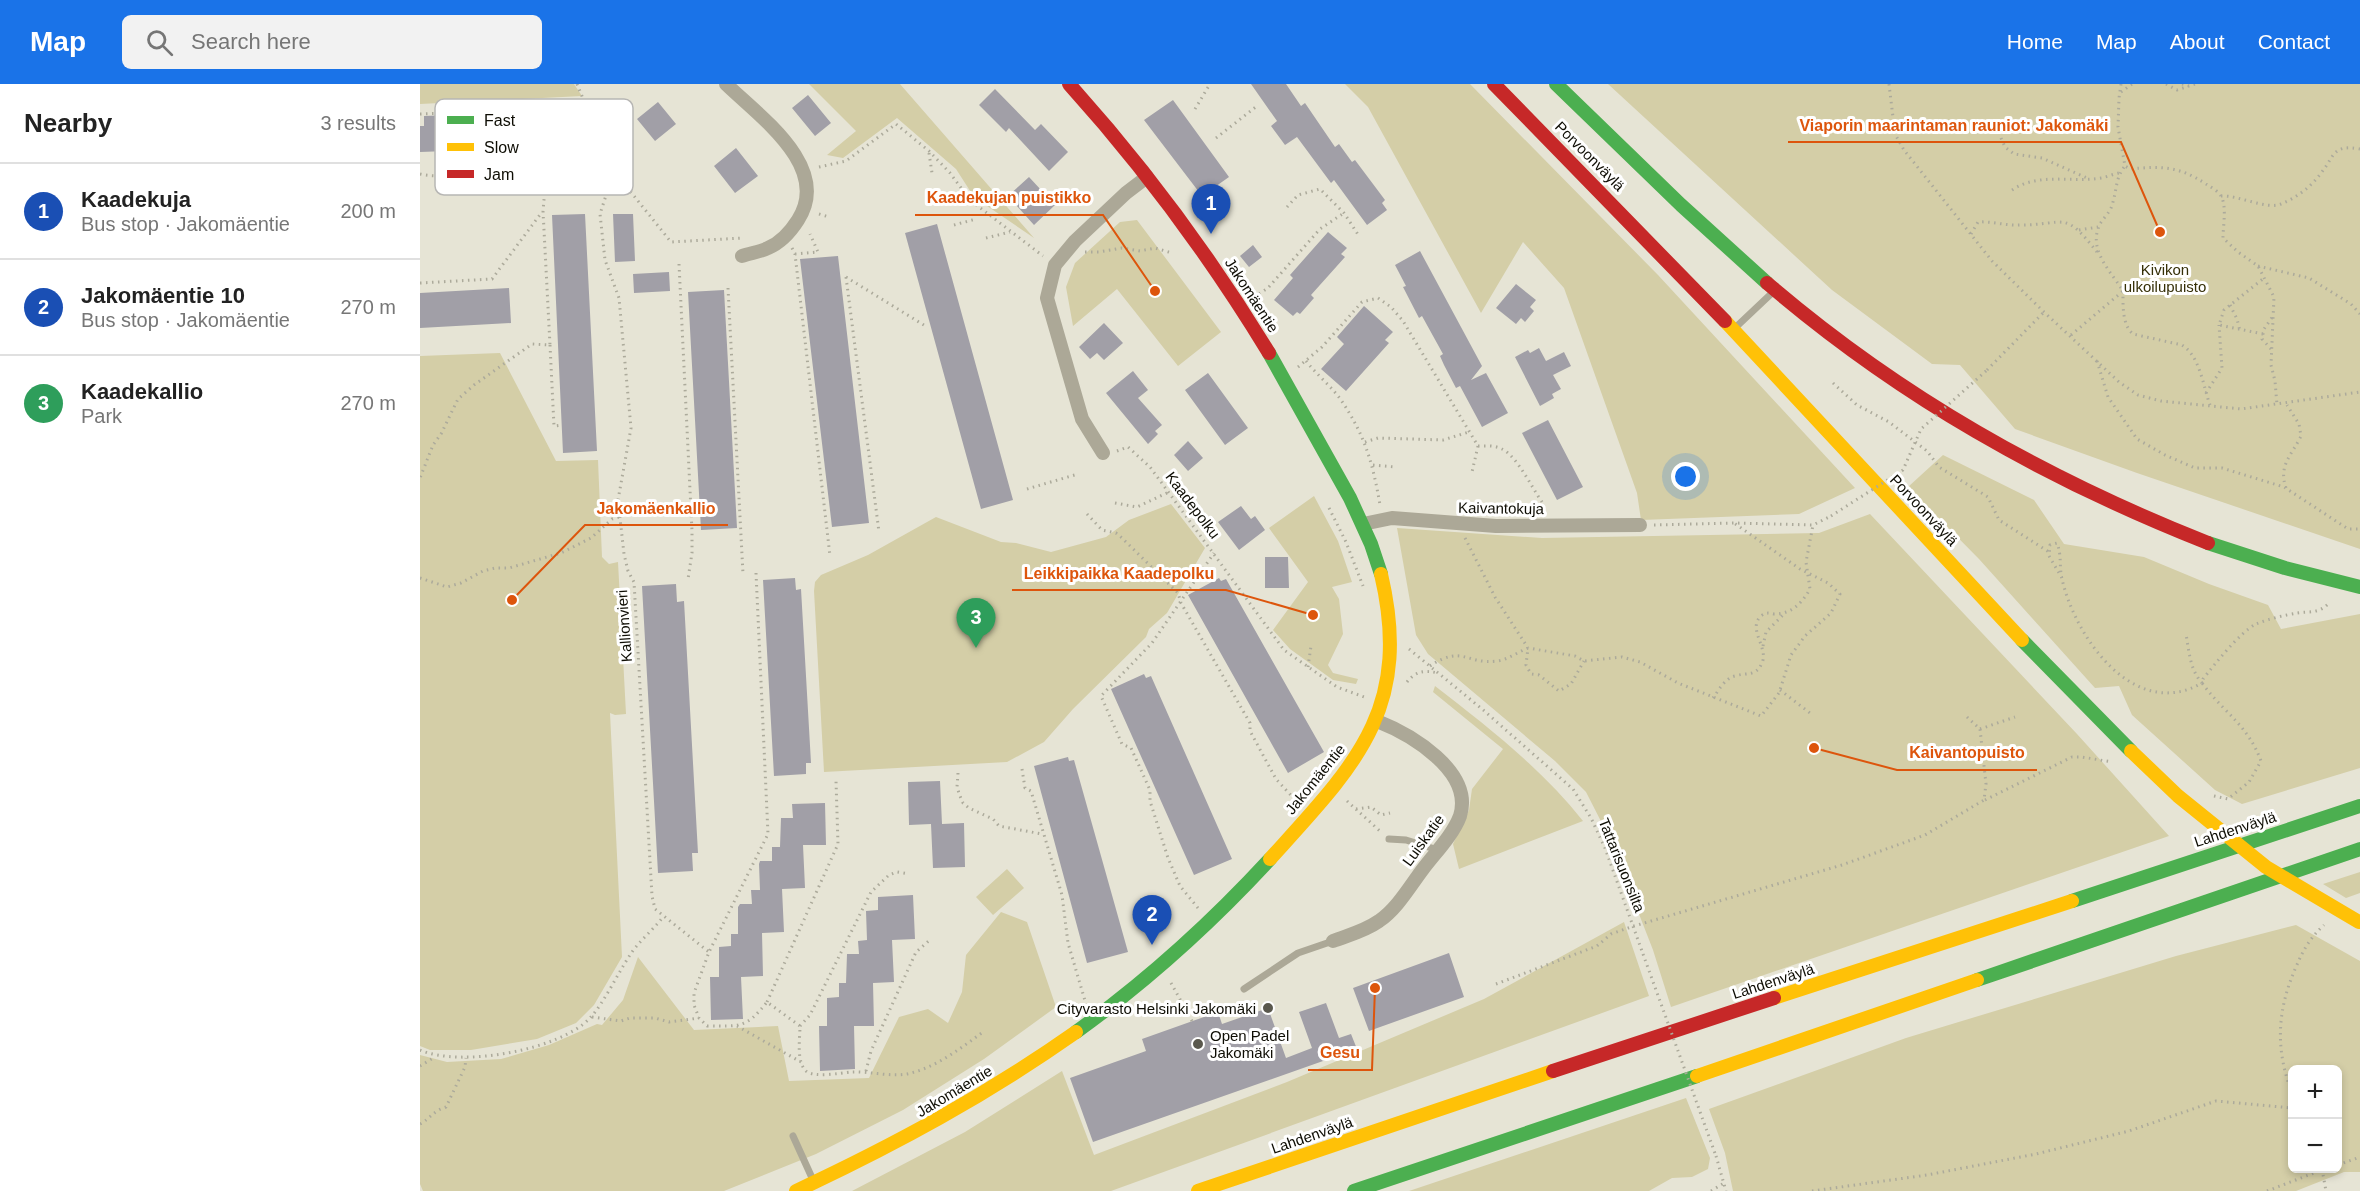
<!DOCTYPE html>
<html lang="en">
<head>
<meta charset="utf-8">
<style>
  body { margin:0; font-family:Helvetica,sans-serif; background:#f2f2f2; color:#222 }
  .controls { position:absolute; right:18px; bottom:18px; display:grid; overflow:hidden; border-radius:9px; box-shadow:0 3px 9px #0003 }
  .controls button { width:54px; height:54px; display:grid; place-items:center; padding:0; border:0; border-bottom:2px solid #e0e0e0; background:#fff; color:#222; font:30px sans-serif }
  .you { position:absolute; left:1266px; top:393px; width:21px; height:21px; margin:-15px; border:4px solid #fff; border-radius:50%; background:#1a73e8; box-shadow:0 0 0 9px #1a73e833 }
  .badge { display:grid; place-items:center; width:39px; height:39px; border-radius:50%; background:#1a73e8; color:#fff; font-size:20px; font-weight:700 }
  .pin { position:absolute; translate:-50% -50px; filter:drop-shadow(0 2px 3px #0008) }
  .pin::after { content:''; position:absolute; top:32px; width:21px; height:18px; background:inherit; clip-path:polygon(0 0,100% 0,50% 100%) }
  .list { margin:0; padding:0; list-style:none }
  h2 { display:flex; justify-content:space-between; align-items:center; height:78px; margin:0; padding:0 24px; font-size:26px }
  h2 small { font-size:20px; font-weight:400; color:#767676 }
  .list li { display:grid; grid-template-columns:39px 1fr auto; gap:18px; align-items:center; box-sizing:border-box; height:96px; padding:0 24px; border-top:2px solid #e0e0e0 }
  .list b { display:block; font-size:22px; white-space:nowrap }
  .list p { margin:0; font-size:20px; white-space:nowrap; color:#767676 }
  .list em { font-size:20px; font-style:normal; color:#767676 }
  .icon { flex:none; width:33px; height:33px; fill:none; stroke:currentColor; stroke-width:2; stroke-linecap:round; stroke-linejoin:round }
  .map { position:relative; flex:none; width:1940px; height:1107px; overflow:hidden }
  header { display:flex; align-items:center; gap:36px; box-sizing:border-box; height:84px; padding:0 30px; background:#1a73e8; color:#fff }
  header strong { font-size:28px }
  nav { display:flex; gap:33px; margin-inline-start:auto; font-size:21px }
  .search { width:420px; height:54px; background:#f2f2f2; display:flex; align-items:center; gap:15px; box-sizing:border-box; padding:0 21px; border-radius:9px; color:#767676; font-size:22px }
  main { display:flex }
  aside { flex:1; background:#fff }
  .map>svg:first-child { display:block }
</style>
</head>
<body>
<header>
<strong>Map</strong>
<div class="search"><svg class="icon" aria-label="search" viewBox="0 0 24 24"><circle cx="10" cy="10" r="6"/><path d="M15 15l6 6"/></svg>Search here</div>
<nav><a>Home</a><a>Map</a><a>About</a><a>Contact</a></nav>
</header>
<main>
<aside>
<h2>Nearby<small>3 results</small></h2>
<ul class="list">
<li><span class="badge" style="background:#1a4fb4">1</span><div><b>Kaadekuja</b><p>Bus stop · Jakomäentie</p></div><em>200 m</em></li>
<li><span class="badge" style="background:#1a4fb4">2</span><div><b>Jakomäentie 10</b><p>Bus stop · Jakomäentie</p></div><em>270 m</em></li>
<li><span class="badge" style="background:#2e9e5b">3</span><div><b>Kaadekallio</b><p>Park</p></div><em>270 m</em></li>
</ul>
</aside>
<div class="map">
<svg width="1940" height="1107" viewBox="0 0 1940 1107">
  <rect width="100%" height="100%" fill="#e6e4d5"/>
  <path fill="#d4cea7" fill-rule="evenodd" d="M0,0H154L162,12L0,20Z
    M389,0H480L614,154L554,113L536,85L477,34L423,74L407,71L436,47Z
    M925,0H1050L1238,191L1435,404L1379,430L1221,436L1217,409L1144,204L1103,158L1061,229L948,23Z
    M1188,0H1940V465L1717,389L1595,345L1540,281L1512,280L1412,206Z
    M717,136L801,248L758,282L697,205L653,242L646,203L655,179L700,138Z
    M80,269L136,377L178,376L182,473L189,480L198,478L206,630L195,631L190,629L202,873L174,921L156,939L117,955L51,966H10L0,962V272Z
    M1523,371L1614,416L1644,460L1724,473L1789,500L1848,521L1861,545L1940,530V684L1822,720L1795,706L1712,631L1699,602L1675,604L1559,475L1488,403Z
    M894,412L918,457L932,498L912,503L919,515L923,550L908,581L913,589L938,595L936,600L913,596L870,565L853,546L888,498L849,444Z
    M751,420L785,464L747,529L729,545L726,553L653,625L624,658L587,678L404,688L394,507L395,498L401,491L448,471L516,433L581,458L596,459L631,468L686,453L709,436Z
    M1450,430L1657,650L1749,752L1251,923L1233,866L1189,753L1166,708L1135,677L1008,570L996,551L977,444L1122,454L1399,449Z
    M1015,602C1068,643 1121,684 1163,737L1039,785L1033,760L1049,726L1052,705L1083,665L1013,608Z
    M587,785L604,804L573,831L556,813Z
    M1940,788V809L1926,814L1903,800Z
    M581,828L607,838L636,923L564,975L483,1026L396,1070L304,1107H3L0,1100V971L27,978L81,975L129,961L177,940L182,941L203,916L218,873L274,946L358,942L369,997L449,994L479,933L508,925L528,939L542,908L546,871Z
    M1204,838L1229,912L691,1107H432L545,1048L642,987L674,1071L867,998L1064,915Z
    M1876,841L1940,877V1088H1924L1876,1107H1313L1305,1069L1289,1025L1486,954L1756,872ZM1872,986H1918V1084H1872Z
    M1266,1014L1290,1074L1288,1085L1272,1093L1252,1094L1229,1107H989Z"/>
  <path fill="#a19fa7" d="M831,0H866L881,22L885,19L915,63L919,60L932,78L935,76L965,116L962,119L967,126L947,141L914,96L911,99L877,53L865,61L851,42L857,37Z
    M575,5L615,46L621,40L648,68L629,87L589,44L586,48L559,21Z
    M388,11L411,39L395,52L372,24Z
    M753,16L809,93L782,112L724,36Z
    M238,18L256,40L235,57L217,35Z
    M163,26L165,62L0,68V42H4V32Z
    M316,64L338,92L315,109L294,82Z
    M609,93L635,121L614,141L588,112Z
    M165,130L177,367L143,369L132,131Z
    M193,130H213L215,177L195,178Z
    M517,140L593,416L561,425L485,149Z
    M908,148L927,164L921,170L925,173L891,211L894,214L880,230L877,228L873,232L854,216L873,194L870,191Z
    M833,161L842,173L829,183L820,172Z
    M1000,167L1062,282L1051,296L1066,289L1088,329L1062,343L1040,302L1036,304L1024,281L1020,272L1023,270L1002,232L999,234L983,203L986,202L975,181Z
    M418,172L449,439L412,443L380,175Z
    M249,188L250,207L214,209L213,190Z
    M1096,200L1116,216L1110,223L1114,227L1105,238L1101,234L1096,240L1076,224Z
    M89,204L91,239L0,244V209Z
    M304,206L317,444L281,446L268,208Z
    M944,222L973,248L965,256L969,259L926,307L901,285L924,260L917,253Z
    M684,239L703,259L684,276L677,269L670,275L659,263Z
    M1119,264L1126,277L1144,268L1151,282L1133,291L1141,305L1132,310L1134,314L1120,322L1095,273L1108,266L1110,269Z
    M713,287L728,306L718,314L742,341L735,347L738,350L728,360L686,309Z
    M788,289L828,344L805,361L765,306Z
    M1128,336L1163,403L1137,416L1102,349Z
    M768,357L783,374L768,387L754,371Z
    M821,422L831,435L835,432L845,446L819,466L798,438Z
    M845,473H868L869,504H845Z
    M375,494L376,506L381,505L391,679H386V690L354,692L343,496Z
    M799,494L801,497L806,495L904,668L868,689L768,511Z
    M256,500L257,518L264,517L278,769H272L273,787L238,789L222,502Z
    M724,590L726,594L731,592L812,775L774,791L691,605Z
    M648,673L649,677L654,676L708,868L667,879L614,682Z
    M520,697L522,740L544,739L545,783L513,784L511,740L489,741L488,698Z
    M405,719L406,761H383L385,804L362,805L364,848L342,849L343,892L321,893L323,935L291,936L290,893H299V863L311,862V850H318V823L320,820H332L331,806H340L339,780L340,777H352V763H360L361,734H373L372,720Z
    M493,811L495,855L472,856L474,898L453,899L454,942H434L435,985L400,987L399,942H407V914L419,913V899H426L427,870H439L438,857L447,856L446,827L458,826V813Z
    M1029,869L1044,913L949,947L933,904Z
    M906,919L919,954L931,950L937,965L673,1058L650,994L726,967L722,955L798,928L802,940L848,924L866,974L892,964L879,928Z"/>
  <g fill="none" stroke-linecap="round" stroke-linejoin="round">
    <path stroke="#acaa9b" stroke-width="3" stroke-dasharray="1.5 4.5" stroke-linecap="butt" d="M157,0L181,58L189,95V102L180,130L185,176L199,214L211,344L198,416L204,470L208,487L214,498L232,812L235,825L289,868
      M1469,0L1475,50L1484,66L1572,177L1624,228L1699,298L1718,311L1741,317L1821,325L1940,308
      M1701,0L1699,14L1698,43L1705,82L1710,85C1741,82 1759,82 1786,100C1791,103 1798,107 1801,112C1807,122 1803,142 1803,154L1818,168L1838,182L1854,213L1851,281L1855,297L1857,321
      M1746,0L1757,6L1769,2
      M1762,0L1769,2L1775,0
      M1701,8L1712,0
      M775,25L790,0
      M0,30L138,25L139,27
      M796,54L837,22
      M1581,54L1585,63L1594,70L1622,74L1667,94
      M509,69L512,89
      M399,83L426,77L476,40L509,67L530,89L550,116L623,172
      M0,90C17,94 34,90 51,90C77,90 101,94 125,104L123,127L130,261L112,260L54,301L38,315L21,350L13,361L0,394
      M189,97L210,107L251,158L322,154
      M1592,106C1619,88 1651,99 1681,94C1687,93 1693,90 1699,89
      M1801,112C1819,111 1846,126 1861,120C1876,114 1891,103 1901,89C1915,72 1912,60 1940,65
      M867,123L878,111L900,105L924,129L939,152
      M399,130L409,133
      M534,141L556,135
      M1659,146L1678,143
      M1551,150L1558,138C1572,137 1586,142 1600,141C1647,141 1643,125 1677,168
      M566,154L590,148
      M372,164L375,170L410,472
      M665,168H679L702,164L720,167L735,164L752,169
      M375,170L398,168L390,150
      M259,180L272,447V469L268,495
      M1838,182L1889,194L1931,220L1940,230
      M426,193L459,448
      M426,193L507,243
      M0,199L72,195L122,128
      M308,204L323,490
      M1703,207C1703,221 1702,241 1713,250L1762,261C1780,272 1783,302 1790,321
      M834,213L848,204L900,145L924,129
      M1810,221L1817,235L1820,247
      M1843,250L1799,241L1804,226L1844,194
      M1651,251L1703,207C1692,189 1670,168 1678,145C1680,136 1690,130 1692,121C1697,107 1695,94 1705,82
      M130,261L134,342L142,341
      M1851,265L1842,255L1844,245L1853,232
      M886,277C897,291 911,302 921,316C945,351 953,380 960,421
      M1677,277L1688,313L1717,355L1745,371L1775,384H1802L1864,403L1928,445H1940
      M878,283L902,263L942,218L958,214L971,223L983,237L1058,362L1052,388
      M1567,286L1624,228
      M1413,299L1437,321L1469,338L1507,367L1519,383L1568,413L1579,436L1629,468
      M1786,309L1802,284L1799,241
      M945,358L958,354L1023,356L1049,348
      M1058,362C1066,362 1074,361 1082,365C1097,372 1112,404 1122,418
      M697,367L708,363L730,383L864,566L917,603L947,614
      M953,381L975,383
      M1866,404C1858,381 1872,371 1881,352L1879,340L1867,321
      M607,405L658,390
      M695,419L717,423L749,408
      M909,424L926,458L943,502
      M667,430L682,446L696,449L702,454L758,509L761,519L830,639V647L856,695L878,719
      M1234,441L1314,439L1393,441L1411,432
      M1045,454L1075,513L1108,564L1155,572L1164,577L1202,573L1220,578L1258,599L1341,632L1359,609L1371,571L1385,552L1411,529L1420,510L1408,499L1380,485L1314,439
      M336,489L348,750L289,868L274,909V921L279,934L287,942C319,942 326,945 347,918L380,942C380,955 376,977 386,987C393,994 421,989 431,988C450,987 473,994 491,989C518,982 541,964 563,948
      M0,494L27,503L41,499L63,487L75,484H89L141,469L171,454L192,435L199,433
      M1642,494L1629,472L1630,461L1637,459C1642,472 1639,483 1642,495C1655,553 1714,638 1782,599C1770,586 1769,567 1766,550
      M1343,562L1346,548L1365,529
      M989,565L1062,625L1153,705L1171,734L1185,764L1223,870
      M1010,582C1043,560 1046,581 1077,577C1087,576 1098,568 1108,564L1106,581L1111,590L1119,591L1139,607L1151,600L1164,577
      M888,583L891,562
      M987,598C996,587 1004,586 1018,589
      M1360,606L1390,629
      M1293,614C1299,606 1305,594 1315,592C1327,588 1336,593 1342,579C1349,564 1327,545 1341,532C1346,528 1349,529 1354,530C1372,530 1382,519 1390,505L1386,478L1393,441
      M1560,645L1595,633
      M602,685L605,704L611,707L642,811L648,859L666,920
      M538,689L537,703L540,712L543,719L549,724L573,735L579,742L622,750
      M1794,712L1808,715L1829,698L1841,677C1828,642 1807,631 1785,603L1782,599L1783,595C1794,581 1821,547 1836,540C1848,535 1865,531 1877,529C1889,527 1898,530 1908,520
      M1565,716L1652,673H1662L1692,678
      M927,717L961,748
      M936,725L951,723L961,731L970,729
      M778,824L760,802L748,774L730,717V706L711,664L702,660L681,612L732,559L794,469
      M751,899L772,937
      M1076,900L1177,862L1191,850L1214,842L1422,781L1505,751L1564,716L1566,700L1560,645L1547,633
      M347,918L418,760L416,697
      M172,933L201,937L210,934H235L249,938L279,934
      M317,942L381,978
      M380,942L390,931L451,808L469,791L477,788L489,790
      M0,966C41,984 140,966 170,934C184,919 198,889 210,871C219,857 233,846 243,833
      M0,982L15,973
      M446,987L451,967L496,868L511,855
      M1872,1009C1855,965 1857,926 1876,883C1883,866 1890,854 1904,841
      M0,1040C11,1034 13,1027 26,1023L45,983L46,974
      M1296,1072L1306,1107
      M1918,1081L1940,1073
      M1902,1085L1906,1107
      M1291,1107L1304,1099
      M1392,1107L1507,1091L1616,1070L1709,1047L1796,1017L1872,1024
      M1847,1107L1907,1084"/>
    <path stroke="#aca897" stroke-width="7" d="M1316,243L1352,209
      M969,755L986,756L1018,766
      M824,905L878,869L913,857
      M373,1052L393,1096"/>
    <path stroke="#aca897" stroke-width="14" d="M306,0C340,33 412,83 378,136C371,147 360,159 348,164C340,168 330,169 322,172
      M683,369L662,335L627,214L635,181L655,157L706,109L727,93
      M943,440L972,434L1076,442L1220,441
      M913,857C929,851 945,847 959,837C977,825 990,802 1003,785C1015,769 1033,751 1040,732C1054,687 990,650 957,637"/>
    <path stroke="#4caf50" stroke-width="14" d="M1136,0L1261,121L1347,199
      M849,269L930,414L951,460L961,490
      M1788,459L1865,484L1940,503
      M1602,556L1711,667
      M1652,817L1940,722
      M1557,896L1940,765
      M656,948C727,897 791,839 850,775
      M934,1107L1277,992"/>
    <path stroke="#ffc107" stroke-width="14" d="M1305,237L1602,556
      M850,775C935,681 993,626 961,490
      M1354,914L1652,817
      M1277,992L1557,896
      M376,1107C476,1060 565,1012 656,948
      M778,1107L1133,987"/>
    <path stroke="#c62828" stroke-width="14" d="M649,0C724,83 791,174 849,269
      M1074,0L1305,237
      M1347,199C1480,313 1626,395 1788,459
      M1133,987L1354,914"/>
    <path stroke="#acaa9b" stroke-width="3" stroke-dasharray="1.5 4.5" stroke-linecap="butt" d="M1411,432L1483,386L1501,345L1567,286
      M1223,870L1296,1072"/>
    <path stroke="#ffc107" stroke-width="14" d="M1711,667L1758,712L1846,783L1939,838"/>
  </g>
  <g fill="#5a584d" stroke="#fff" stroke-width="2">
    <circle cx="848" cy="924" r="6"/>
    <circle cx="778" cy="960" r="6"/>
  </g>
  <g text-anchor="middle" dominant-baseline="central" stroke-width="6" stroke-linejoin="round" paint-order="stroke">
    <g font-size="15" fill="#0e0d04" stroke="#fff">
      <text transform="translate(1170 72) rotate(45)">Porvoonväylä</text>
      <text transform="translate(832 211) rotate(57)">Jakomäentie</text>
      <text transform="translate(773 421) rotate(53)">Kaadepolku</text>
      <text transform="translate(1081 424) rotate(1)">Kaivantokuja</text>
      <text transform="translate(1504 426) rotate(47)">Porvoonväylä</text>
      <text transform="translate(204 542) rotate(-94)">Kallionvieri</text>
      <text transform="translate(895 695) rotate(-51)">Jakomäentie</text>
      <text transform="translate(1815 745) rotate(-18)">Lahdenväylä</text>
      <text transform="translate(1003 756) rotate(-54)">Luiskatie</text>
      <text transform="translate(1202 781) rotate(68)">Tattarisuonsilta</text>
      <text transform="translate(1353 897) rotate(-18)">Lahdenväylä</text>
      <text transform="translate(534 1007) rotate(-31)">Jakomäentie</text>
      <text transform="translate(892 1051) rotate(-19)">Lahdenväylä</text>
    </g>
    <g font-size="15" fill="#352f07" stroke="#fff">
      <text x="1745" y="185">Kivikon<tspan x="1745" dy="17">ulkoilupuisto</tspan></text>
    </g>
    <g font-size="15" fill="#0e0d04" stroke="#fff" text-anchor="end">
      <text x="836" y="924">Cityvarasto Helsinki Jakomäki</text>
      <text x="790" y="951" text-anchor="start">Open Padel<tspan x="790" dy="17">Jakomäki</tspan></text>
    </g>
  </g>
  <rect x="15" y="15" width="198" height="96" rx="9" fill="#fff" stroke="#b7b6b4" stroke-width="1.5"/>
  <rect x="27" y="32" width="27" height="8" fill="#4caf50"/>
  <rect x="27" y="59" width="27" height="8" fill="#ffc107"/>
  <rect x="27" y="86" width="27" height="8" fill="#c62828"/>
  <g font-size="16" fill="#0e0d04">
    <text x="64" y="42">Fast</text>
    <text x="64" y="69">Slow</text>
    <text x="64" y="96">Jam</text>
  </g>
  <path fill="none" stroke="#dd550c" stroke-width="2" d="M1740 148L1701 58H1368M735 207L683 131H495M92 516L165 441H308M893 531L806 506H592M1394 664L1477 686H1617M955 904L952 986H888"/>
  <g fill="#dd550c" stroke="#fff" stroke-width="2">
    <circle cx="1740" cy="148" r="6"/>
    <circle cx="735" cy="207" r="6"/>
    <circle cx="92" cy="516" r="6"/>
    <circle cx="893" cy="531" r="6"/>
    <circle cx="1394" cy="664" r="6"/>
    <circle cx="955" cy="904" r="6"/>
  </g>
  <g font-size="16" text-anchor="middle" font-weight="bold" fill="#dd550c" stroke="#fff" stroke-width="6" stroke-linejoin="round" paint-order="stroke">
    <text x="1534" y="47">Viaporin maarintaman rauniot: Jakomäki</text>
    <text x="589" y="119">Kaadekujan puistikko</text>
    <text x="236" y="430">Jakomäenkallio</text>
    <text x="699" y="495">Leikkipaikka Kaadepolku</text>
    <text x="1547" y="674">Kaivantopuisto</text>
    <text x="920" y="974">Gesu</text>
  </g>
</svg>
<div class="controls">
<button>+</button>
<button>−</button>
</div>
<div class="you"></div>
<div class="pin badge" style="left:791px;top:150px;background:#1a4fb4">1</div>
<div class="pin badge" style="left:732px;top:861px;background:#1a4fb4">2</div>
<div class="pin badge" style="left:556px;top:564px;background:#2e9e5b">3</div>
</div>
</main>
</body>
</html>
